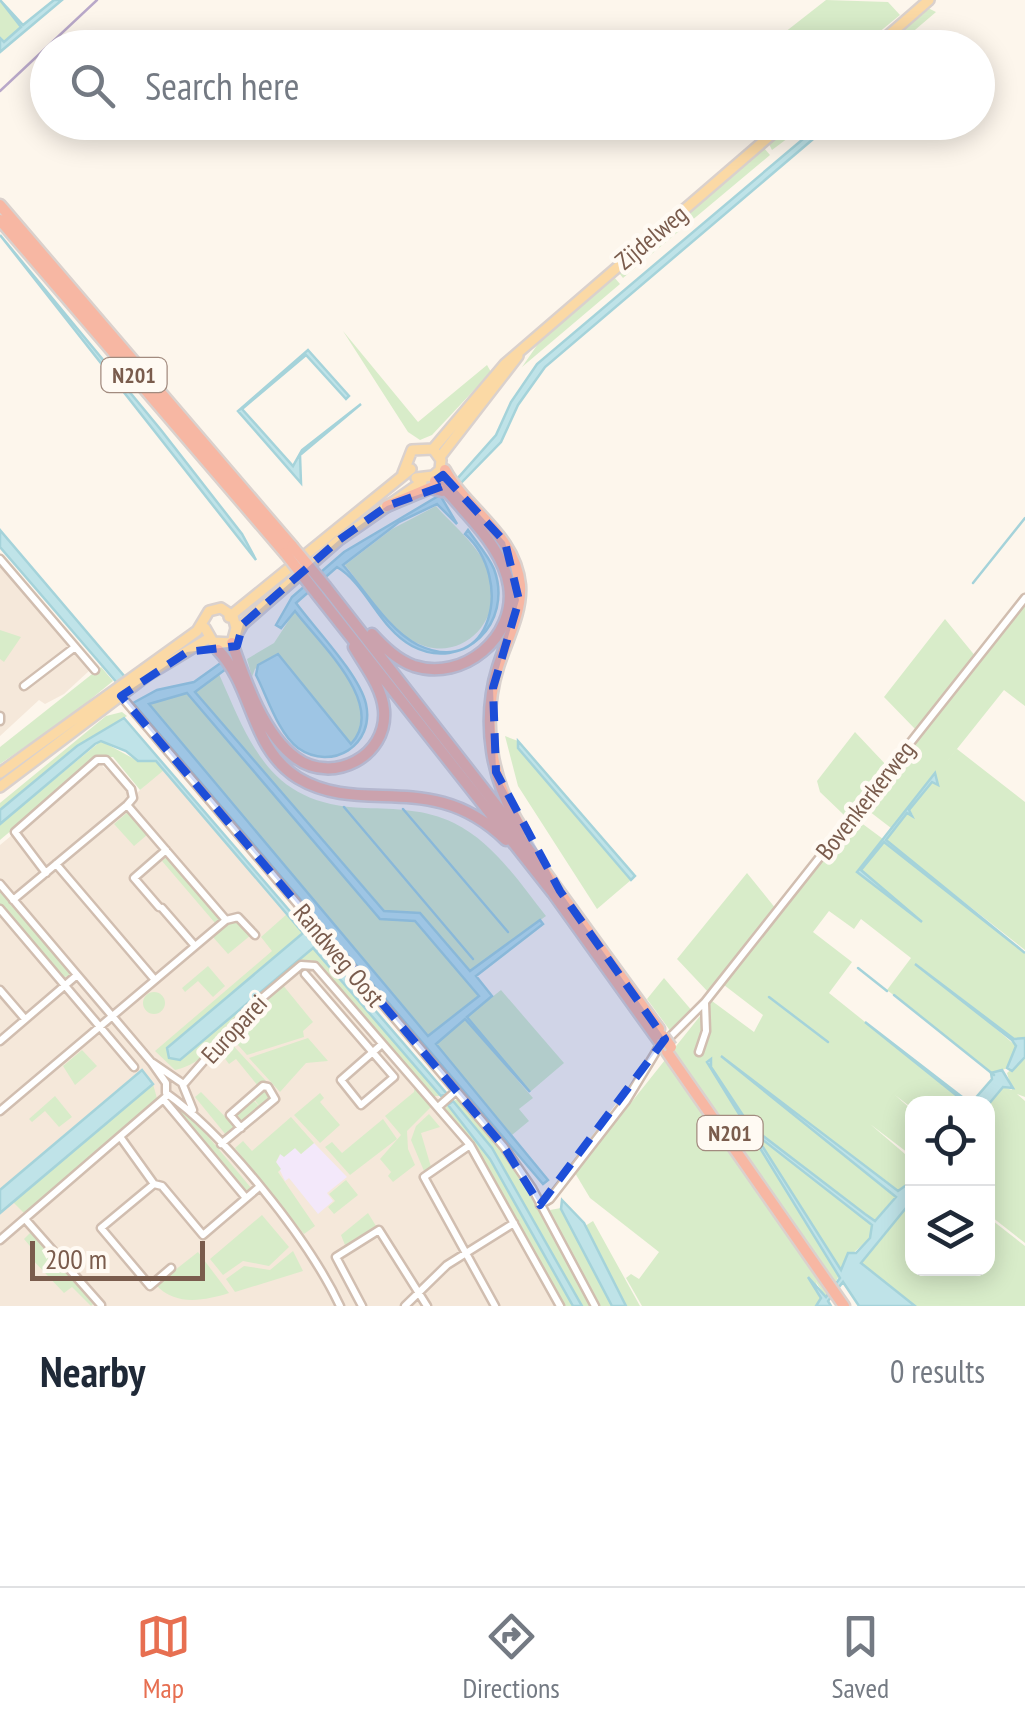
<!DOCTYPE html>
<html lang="en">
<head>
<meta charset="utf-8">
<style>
  body { margin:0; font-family:"PT Sans Narrow",sans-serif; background:#f2f2f3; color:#1f2937 }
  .controls { position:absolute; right:30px; bottom:30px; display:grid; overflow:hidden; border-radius:20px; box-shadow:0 5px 25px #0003 }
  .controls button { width:90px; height:90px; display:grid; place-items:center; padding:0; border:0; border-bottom:2px solid #e0e1e3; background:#fff; color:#1f2937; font:50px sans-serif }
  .scale { position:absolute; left:30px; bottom:25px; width:175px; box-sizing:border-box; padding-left:10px; border:5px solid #7a5c4d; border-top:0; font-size:28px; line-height:35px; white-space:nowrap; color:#7a5c4d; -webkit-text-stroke:8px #fffaf3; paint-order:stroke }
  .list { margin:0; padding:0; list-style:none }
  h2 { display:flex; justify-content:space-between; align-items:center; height:130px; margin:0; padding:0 40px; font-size:42px }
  h2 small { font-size:32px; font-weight:400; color:#747a83 }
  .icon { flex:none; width:55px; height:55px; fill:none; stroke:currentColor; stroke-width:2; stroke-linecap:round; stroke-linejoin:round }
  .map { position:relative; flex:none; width:1025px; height:1306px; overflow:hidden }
  .search { position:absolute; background:#fff; box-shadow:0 5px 25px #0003; left:30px; right:30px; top:30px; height:110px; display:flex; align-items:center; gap:25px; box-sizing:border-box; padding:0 35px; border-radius:55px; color:#747a83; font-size:38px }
  .sheet { height:280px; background:#fff }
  nav { display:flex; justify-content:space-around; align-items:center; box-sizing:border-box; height:140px; border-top:2px solid #e0e1e3; background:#fff; font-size:28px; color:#747a83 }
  nav a { display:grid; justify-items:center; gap:5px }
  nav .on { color:#e76f51 }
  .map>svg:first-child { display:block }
</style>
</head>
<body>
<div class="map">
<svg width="1025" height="1306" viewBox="0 0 1025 1306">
  <rect width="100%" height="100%" fill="#fdf6ec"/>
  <path fill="#f5e8da" d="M0,564L90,670L64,694L45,704L39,700L0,736Z
    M99,763L135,795L164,767L479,1145L567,1306H0V845Z"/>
  <path fill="#f3e8fa" d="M314,1143L347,1177L327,1193L333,1201L318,1214L289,1178L285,1181L276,1162L281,1153L295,1148L301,1154Z"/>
  <path fill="#d8ecc9" d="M826,0L888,2L900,15L861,47H766Z
    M0,1L21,27L4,43L0,38Z
    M926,7L936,12L895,47L878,48Z
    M793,123H808L772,150L769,144Z
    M764,148L770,155L623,278L619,273Z
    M614,277L620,284L522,367L540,341Z
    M343,331L418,422L487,365L491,372L432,435L420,440L408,432Z
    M436,506C451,523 476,544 486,565C511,615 462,670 411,640C385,625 364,588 345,565L392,529Z
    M1025,604V706L1004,690L941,769L957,749L1025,802V950L885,840L907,813L913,815L909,810L937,775L891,828L865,808Z
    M295,611C319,643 388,705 351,745L278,654L255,669L252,677L247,659L274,643Z
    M945,619L976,657L917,731L884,697Z
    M0,630L21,637L4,662L0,659Z
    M101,667L113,681L69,717L0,764V747Z
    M219,674C252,749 271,805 365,808C395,809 426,809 454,823C494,843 519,882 546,916L471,971L420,913L385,911L195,692Z
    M187,693L380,919L415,921L479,996L429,1036L149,704Z
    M122,712L127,716L77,746L0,810V803L106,716Z
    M855,732L888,767L844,823V815L820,792L817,781Z
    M505,736L518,741V748L631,880L597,909L518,786Z
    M101,741L138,761H156L164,770L140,790L113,757L97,758L0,840V824Z
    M129,811L147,835L134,846L114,824Z
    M856,819L883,839L858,872L922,922L861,870L884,841L1025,953V1038L1014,1039L951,990L1016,1046L1007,1068L994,1074L887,990L911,958L861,919L854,929L829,911L813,932L852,962L829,993L966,1103L912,1104V1108L895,1095L912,1110V1156L870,1124L912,1160V1181L898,1192L738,1068L896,1198L875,1221L750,1126L707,1062L742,1120L872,1225L870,1238L852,1254L826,1298L816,1282L821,1299L816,1306H642L626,1278L631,1274L639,1279L659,1252L590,1198L575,1173L712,1001L754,1032L763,1015L724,985Z
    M167,857L220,919L215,923L162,861Z
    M747,873L776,909L709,993L677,959Z
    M0,892L71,973L68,976L61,978L0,906Z
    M287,914L303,933L166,1049L180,1060L313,947L444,1096H430L311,960C255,972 230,1058 175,1070L155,1051L272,951L261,937Z
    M235,920L251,935L228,954L212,936Z
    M208,966L225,986L213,997L198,981L185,992L182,988Z
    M664,978L693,1012L674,1036L647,999Z
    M282,984L313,1022L303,1031L304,1037L247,1055L229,1035Z
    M501,990L564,1063L530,1092L467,1017Z
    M143 1003a11 11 0 1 1 22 0a11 11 0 1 1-22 0Z
    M465,1019L533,1098L519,1109L529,1121L512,1135L436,1044Z
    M308,1038L328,1061L306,1063L280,1092L249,1058Z
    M228,1040L266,1081L265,1084L258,1086L236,1059L229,1064L220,1052Z
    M82,1050L97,1066L75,1085L63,1066Z
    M1025,1057V1097L1017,1094L1025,1101V1243L988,1214V1105L1003,1087L1012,1090L1007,1073Z
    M153,1084L158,1102L24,1213L13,1202Z
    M415,1085L433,1105L407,1131L408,1149L415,1165L393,1182L388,1176L391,1172L380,1159L401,1135L385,1116L414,1092Z
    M263,1087L274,1096L242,1127L231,1115L252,1099L261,1108L253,1098Z
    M201,1092L235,1127L226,1135L195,1097Z
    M320,1093L324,1098L320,1102L340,1125L320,1143L294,1115Z
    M55,1096L72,1117L59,1127L45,1111L32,1122L29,1119Z
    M458,1099L516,1167L593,1306H582L492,1148L453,1101Z
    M175,1104L191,1116L252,1189L243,1191L172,1107Z
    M448,1105L490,1159L573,1306H564L478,1153L444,1110Z
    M429,1114L440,1127L421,1133L431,1167L424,1171L411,1140L416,1126Z
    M291,1117L314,1143L301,1154L295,1148L284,1157L280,1154L276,1162L281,1169L278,1172L315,1226L304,1234L235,1148L243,1141L252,1151Z
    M383,1119L397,1139L350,1175L325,1147L332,1142L342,1153Z
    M346,1180L358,1195L334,1214L328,1207L335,1201L329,1194Z
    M912,1196V1268H988V1217L1025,1246V1306H915L860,1263Z
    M561,1208L612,1306H600L553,1224L550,1210Z
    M368,1213L376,1226L345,1245L341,1235Z
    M262,1215L289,1247L269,1266L243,1261L223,1275L210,1259Z
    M593,1221L640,1306H626L585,1226Z
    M31,1232L93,1304L91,1306L72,1287L64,1293L30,1257L35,1252L24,1239Z
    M293,1251L303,1271L235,1292L226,1279L244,1266L270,1270Z
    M198,1252L229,1293C204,1301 175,1306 156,1285Z"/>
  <path fill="#bfe3e8" stroke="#a5d3da" stroke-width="2.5" fill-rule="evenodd" d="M0,0L23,25L54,0H62L0,52V38L4,42L21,27Z
    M822,123H832L545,367L518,405L501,442L461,483L457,479L496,435L511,402L537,364Z
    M0,235L161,430L242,534L256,560Z
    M308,350L349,396L346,399L306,355L242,409L293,466L302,450L361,404L300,455L301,483L238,411Z
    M440,495L457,524L437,504L399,522L343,565C364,589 388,630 418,645C492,680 515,579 465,534L468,530C477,543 488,555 494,569C514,623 463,673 412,646C379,628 367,585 337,567L296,603C315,629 359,674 366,704C375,745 332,772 298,748C278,733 267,696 256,675L258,665L278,654L351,744C388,705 319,643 295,611L281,628L276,625L292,597L344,552Z
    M0,530L125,677L118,684L0,547Z
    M222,662L226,669L195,692L384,911L420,913L470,971L540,920L543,924L476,976L492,996L467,1017L530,1092L465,1019L436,1044L548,1180L543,1184L133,703L157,690L194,682ZM187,693L380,919L415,921L479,996L428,1036L149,704Z
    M124,718L447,1094L441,1096L313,948L180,1060L169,1058L167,1048L303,933L156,761H138L126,751L101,741L95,744L0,824V810L77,746Z
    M518,741L635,876L631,880L518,748Z
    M935,773L938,785L932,782L909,810L912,816L907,813L886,840L1025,953L884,842L861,870L922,922L857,872Z
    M915,964L1014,1039L1025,1038V1057L1012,1071L1007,1068L1016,1046L1012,1040Z
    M865,1022L966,1100L972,1102L992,1079L991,1073L1002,1070L1013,1088L1003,1087L988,1105L966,1103Z
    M721,1056L898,1191L912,1181L910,1203L861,1263L915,1306H859L843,1282L828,1301L831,1306H816L821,1298L808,1277L826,1297L840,1278L707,1062L711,1059V1067L750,1126L865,1214L875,1221L896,1197ZM754,1133L872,1225L870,1238L856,1253H848L841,1270Z
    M142,1070L153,1084L0,1213V1190Z
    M453,1101L492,1148L582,1306H573L490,1159L448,1105Z
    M562,1200L584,1223L626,1306H612L561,1209Z"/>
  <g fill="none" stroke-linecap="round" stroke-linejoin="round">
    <path stroke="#a5d3da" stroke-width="2.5" d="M973,583L1025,518
      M344,807L473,959
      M403,809L508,932
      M858,968L887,991
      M894,995L994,1075
      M769,997L828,1042"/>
    <g stroke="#d1beb0" stroke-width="11">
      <path id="minor" d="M0,559L95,670
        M24,686L75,647
        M121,696L504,1147L532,1188L595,1306
        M0,716V721
        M127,805L226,920
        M56,864L155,980
        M0,884L152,1063L166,1083V1093C224,1134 308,1238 340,1306
        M13,900L127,805L133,798L131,789L106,760H97L15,832L46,873
        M159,907L134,878L166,850
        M162,908L195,946
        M0,909L134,1067
        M226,920L238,917L255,935
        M305,974L394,1077L361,1105L341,1080L382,1044
        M0,990L25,1019
        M0,1041L77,975
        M699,1052L706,1031L705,1003
        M153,1063L182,1083L193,1110
        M183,1085L249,1009L301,965L315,966L470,1145L560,1306
        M164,1100L246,1198
        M438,1107L456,1091
        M0,1111L226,920
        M121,1138L154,1184L162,1186L203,1235L258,1188
        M221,1144L275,1099L268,1087L263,1086L230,1115L241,1128
        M470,1145L424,1177L495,1306
        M154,1184L101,1228L150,1286L171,1268
        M540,1205L550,1199L626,1101L657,1050L705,1002L1025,598
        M25,1219L101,1305
        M0,1240L168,1095
        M362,1306L336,1257L379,1230L427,1306
        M405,1306L447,1265L514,1223"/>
    </g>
    <g stroke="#dad1cd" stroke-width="14">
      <path id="major" d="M874,48L929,0
        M433,449L505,364L786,122
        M440,457L518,356
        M403,473L412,450L433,449L441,460L440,470L433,476L416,478
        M229,617L411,469
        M205,628L213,642L232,643L243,624L339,540L422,482
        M0,773L197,631L209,611L221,608L233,616L236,628L232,643
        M0,787L148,675L209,638"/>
    </g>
    <g stroke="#dad1cd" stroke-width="15">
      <path id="highway" d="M0,205L292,546
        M0,220L285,553
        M445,470C467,511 515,534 520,585C522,613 506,641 498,667C481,722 491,783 523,830
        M387,506L430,488L442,491
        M326,587L497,806L659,1029
        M317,594L553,893L659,1041
        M372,634C384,647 397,660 414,666C463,682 517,637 509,586C505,559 485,534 467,514C457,503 448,490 435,481
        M232,643C245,680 263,734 296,758C333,785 388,756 384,710C382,687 365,666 354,647
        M218,650C254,688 250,748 298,778C363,817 432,768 506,840
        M667,1052L844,1306"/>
    </g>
    <use href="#minor" stroke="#fff" stroke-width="6"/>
    <use href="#major" stroke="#fbd9a5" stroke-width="9"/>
    <use href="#highway" stroke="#f7b7a3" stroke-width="10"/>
    <path stroke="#b9a8c9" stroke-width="2.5" d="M0,91L97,0"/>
    <g stroke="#dad1cd" stroke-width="15" stroke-linecap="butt">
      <path id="highway-bridge" d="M292,546L326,587
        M285,553L317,594
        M663,1036L671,1047"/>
    </g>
    <use href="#highway-bridge" stroke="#f7b7a3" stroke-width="10"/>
  </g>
  <path fill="#1d4ed8" fill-opacity="0.2" stroke="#1d4ed8" stroke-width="8" stroke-dasharray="20 12" stroke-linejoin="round" d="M443,475L505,542L519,600L493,688L496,772L560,891L665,1039L540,1205L504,1147L121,696L187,652L237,646L243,624L339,540L387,506L443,486L435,481Z"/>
  <g text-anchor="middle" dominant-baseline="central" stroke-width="9" stroke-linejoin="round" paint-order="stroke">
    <g fill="#fffaf3" stroke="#a28b7f" stroke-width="2.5">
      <rect x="101.5" y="358" width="65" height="34" rx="8"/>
      <rect x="697.5" y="1116" width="65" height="34" rx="8"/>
    </g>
    <g font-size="22" font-weight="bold" fill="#7a5c4d">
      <text x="134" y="375">N201</text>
      <text x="730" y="1133">N201</text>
    </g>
    <g font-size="25" fill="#7a5c4d" stroke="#fffaf3">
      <text transform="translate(651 237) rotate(-40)">Zijdelweg</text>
      <text transform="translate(865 800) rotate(-52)">Bovenkerkerweg</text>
      <text transform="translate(339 955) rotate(50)">Randweg Oost</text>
      <text transform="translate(234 1029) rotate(-47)">Europarei</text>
    </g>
  </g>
</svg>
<div class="controls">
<button><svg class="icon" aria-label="locate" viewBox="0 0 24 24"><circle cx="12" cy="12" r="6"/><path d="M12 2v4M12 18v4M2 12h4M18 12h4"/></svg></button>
<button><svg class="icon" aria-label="layers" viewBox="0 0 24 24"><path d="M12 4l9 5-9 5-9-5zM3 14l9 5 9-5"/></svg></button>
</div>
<div class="scale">200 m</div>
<div class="search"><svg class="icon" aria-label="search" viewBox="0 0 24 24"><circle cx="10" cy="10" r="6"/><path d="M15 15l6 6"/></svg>Search here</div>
</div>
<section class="sheet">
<h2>Nearby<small>0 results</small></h2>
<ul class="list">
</ul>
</section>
<nav>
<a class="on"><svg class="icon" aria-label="map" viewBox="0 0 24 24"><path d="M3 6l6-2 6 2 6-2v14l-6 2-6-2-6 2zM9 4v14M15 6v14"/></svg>Map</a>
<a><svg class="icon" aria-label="directions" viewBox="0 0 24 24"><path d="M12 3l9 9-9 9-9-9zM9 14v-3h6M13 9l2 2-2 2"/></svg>Directions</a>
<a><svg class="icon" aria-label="saved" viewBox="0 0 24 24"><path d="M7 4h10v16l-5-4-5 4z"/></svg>Saved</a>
</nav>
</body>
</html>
